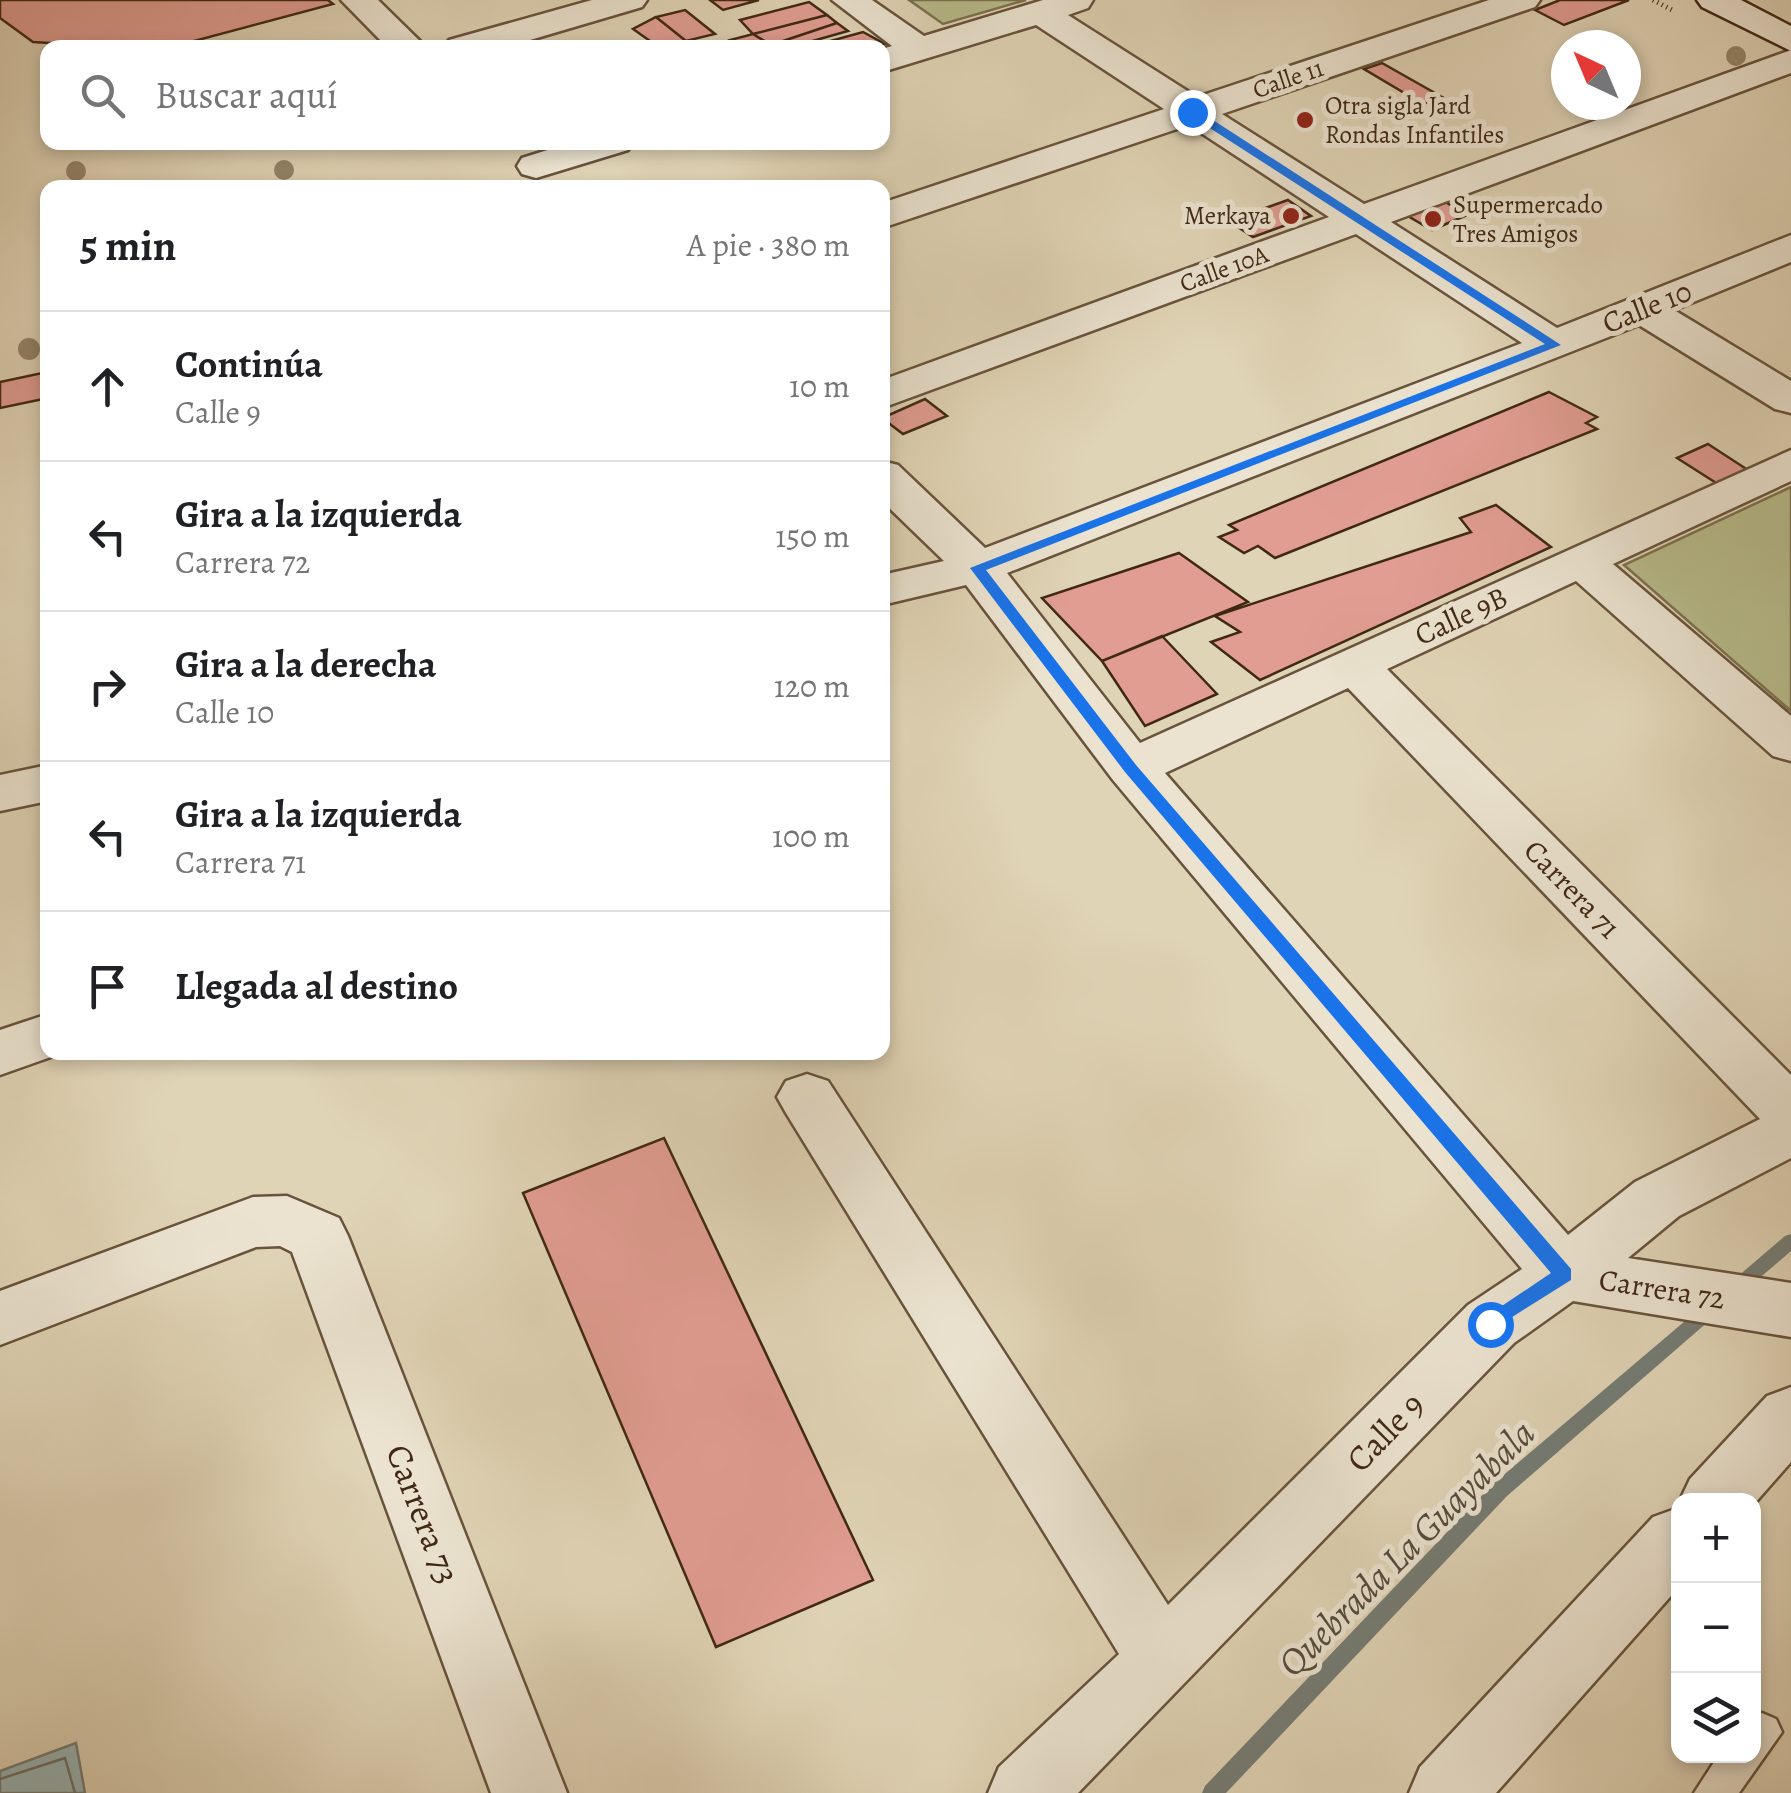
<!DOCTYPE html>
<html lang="es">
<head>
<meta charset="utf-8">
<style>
  body { margin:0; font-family:Alegreya,serif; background:#f2f2f2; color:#202124 }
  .controls { position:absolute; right:30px; bottom:30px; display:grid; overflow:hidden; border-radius:20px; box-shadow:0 5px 15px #0003 }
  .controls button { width:90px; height:90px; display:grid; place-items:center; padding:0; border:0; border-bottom:2px solid #e0e0e0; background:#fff; color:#202124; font:50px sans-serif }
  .compass { position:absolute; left:1551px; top:30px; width:90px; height:90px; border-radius:50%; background:#fff; box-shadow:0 5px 15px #0003; rotate:316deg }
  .stop { position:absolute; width:30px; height:30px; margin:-22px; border:8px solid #1a73e8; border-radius:50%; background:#fff }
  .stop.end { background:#1a73e8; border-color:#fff; box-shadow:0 2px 10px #0008 }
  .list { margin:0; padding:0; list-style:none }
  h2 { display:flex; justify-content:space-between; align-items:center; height:130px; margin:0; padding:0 40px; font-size:42px }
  h2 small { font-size:32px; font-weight:400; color:#757577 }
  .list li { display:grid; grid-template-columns:65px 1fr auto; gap:30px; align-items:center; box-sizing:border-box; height:150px; padding:0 40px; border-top:2px solid #e0e0e0 }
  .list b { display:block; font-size:38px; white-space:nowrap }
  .list p { margin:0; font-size:32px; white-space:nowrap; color:#757577 }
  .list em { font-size:32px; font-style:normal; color:#757577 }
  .icon { flex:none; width:55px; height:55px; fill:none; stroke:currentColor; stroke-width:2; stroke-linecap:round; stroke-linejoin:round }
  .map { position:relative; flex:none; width:1791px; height:1793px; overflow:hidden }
  .search { position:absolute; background:#fff; box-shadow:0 5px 15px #0003; left:40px; top:40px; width:850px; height:110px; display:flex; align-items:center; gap:25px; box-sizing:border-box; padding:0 35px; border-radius:20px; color:#757577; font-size:38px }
  .panel { position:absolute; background:#fff; box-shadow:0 5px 15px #0003; left:40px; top:180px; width:850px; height:880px; border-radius:20px }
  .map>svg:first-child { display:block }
</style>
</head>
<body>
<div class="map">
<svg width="1791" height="1793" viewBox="0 0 1791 1793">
  <rect width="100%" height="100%" fill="#e0d4b6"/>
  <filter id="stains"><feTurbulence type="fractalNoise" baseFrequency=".002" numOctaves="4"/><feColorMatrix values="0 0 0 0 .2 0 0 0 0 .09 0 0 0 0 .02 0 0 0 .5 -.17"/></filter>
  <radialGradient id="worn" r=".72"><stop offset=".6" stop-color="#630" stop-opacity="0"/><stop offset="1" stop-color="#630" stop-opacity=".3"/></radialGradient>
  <path fill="#b7bb8b" stroke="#7c7250" stroke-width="2.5" d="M909,0H1026L943,24Z
    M1791,487V711L1624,565Z"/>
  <path fill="#98b6b8" stroke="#757d76" stroke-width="2.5" d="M76,1743L85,1793H0V1771Z"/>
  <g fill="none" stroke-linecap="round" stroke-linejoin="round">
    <path stroke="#6c6f66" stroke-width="2.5" d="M0,1779L65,1758L75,1793"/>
    <path fill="#757d76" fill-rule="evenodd" d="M1791,1234V1251L1742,1293L1736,1295L1730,1293L1727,1288L1730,1283L1785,1236Z
      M1711,1302L1717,1304L1720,1309L1717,1314L1507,1496L1226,1793H1202L1205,1786L1493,1484L1705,1304Z"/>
  </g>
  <path fill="#e19d92" stroke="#402814" stroke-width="2.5" d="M0,0H328L333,4L168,48H133L33,42L0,18Z
    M710,0H759L723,10Z
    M1560,0H1629L1564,25L1535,10Z
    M809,2L827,15L753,34L740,20Z
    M685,10L715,34L686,41L656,17Z
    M827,15L837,23L771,45L753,34Z
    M656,17L686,41L694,48H660L633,29Z
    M837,23L848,31L788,48L771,45Z
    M863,32L885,44L805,48Z
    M753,34L771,45L775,48H740L730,40Z
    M1382,63L1442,97L1423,104L1364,69Z
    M1288,200L1311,216L1253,237L1229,221Z
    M1442,200L1467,215L1432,230L1406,215Z
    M47,372L48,398L0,408V382Z
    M1549,392L1597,417L1586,423L1597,429L1275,558L1258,546L1244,553L1219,537L1237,530L1229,525Z
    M925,399L947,416L903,434L882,418Z
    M1708,444L1751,472L1721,486L1677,458Z
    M1496,505L1551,547L1260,680L1211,642L1240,632L1215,616L1471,532L1460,518Z
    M1179,553L1248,602L1102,661L1042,598Z
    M1162,636L1217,694L1145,726L1102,661Z
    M664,1138L873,1580L716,1647L523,1193Z"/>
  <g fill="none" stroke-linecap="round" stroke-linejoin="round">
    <g stroke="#68533c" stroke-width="5">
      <path id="lane" d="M1762,1713L1776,1719L1782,1732L1739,1793H1694L1718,1756H1754V1716Z"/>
    </g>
    <g stroke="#68533c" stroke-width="5">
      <path id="street" d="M341,0H378L427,48H388Z
        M592,0H647L642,7L503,48H444L449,40Z
        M832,0H872L924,36L1043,0H1093L1088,8L1068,15L1197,97L1489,0H1540L1535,7L1222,114L1364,204L1791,50V73L1391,222L1557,328L1791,235V262L1674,310L1791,381V413L1775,409L1639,325L1007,573L1140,743L1791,450V481L1613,564L1791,716V761L1773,756L1576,581L1387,669L1791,1075V1158L1679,1216L1628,1258L1791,1283V1337L1573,1301L1514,1343L1078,1793H988L999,1767L1119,1654L786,1113L777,1097L786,1081L807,1074L828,1081L1168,1605L1468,1305L1522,1269L1113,780L966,585L882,605V575L944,561L882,501V461L898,465L985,548L1522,343L1356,234L882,408V380L1329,217L1189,125L882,228V203L1164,109L1036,25L882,72V49L892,46ZM1348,688L1760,1119L1635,1182L1568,1235L1165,773Z
        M573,142H634L628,150L536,178L522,174L517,166L522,158Z
        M48,765V801L0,811V775Z
        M48,1014V1052H65L0,1075V1030Z
        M287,1196L339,1218L348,1236L567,1793H491L292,1252L280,1246L256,1247L0,1345V1291L253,1197Z
        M1791,1387V1462L1754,1504V1500H1680L1690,1479L1767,1396Z
        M1678,1508V1588L1496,1793H1409L1420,1767L1653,1517Z"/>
    </g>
    <g stroke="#402814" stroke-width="5">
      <path id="secondary" d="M1697,0H1741L1791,26V51L1702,7Z"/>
    </g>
    <path stroke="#402814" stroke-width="5" stroke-dasharray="1 4" stroke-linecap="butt" d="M1653,0L1674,11"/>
    <use href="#lane" fill="#ebe3d0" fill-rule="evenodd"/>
    <use href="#street" fill="#ebe3d0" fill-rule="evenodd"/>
    <use href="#secondary" fill="#ebe3d0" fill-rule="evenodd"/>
  </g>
  <g fill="#95856a">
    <circle cx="1736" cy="56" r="10"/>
    <circle cx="284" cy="170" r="10"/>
    <circle cx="76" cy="171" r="10"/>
    <circle cx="29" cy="349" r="11"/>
  </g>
  <path fill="#1a73e8" d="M1188,109H1196L1561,345L986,570L1136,765L1571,1269V1280L1490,1331L1481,1324L1484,1318L1551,1273L1125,772L970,568L1545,344L1188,114Z"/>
  <g fill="#8f2418" stroke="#ebe3d0" stroke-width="4">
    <circle cx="1305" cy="120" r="10"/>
    <circle cx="1291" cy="216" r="10"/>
    <circle cx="1433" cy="219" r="10"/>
  </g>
  <g text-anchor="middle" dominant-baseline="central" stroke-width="10" stroke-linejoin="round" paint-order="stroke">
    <g font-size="25" fill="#402814" stroke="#ebe3d0">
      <text transform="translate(1288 79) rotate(-19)">Calle 11</text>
      <text transform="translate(1224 269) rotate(-20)">Calle 10A</text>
    </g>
    <g font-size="25" fill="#402814" stroke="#ebe3d0" text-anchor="start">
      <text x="1325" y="106">Otra sigla Jard<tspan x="1325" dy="29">Rondas Infantiles</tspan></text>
      <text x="1453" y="205">Supermercado<tspan x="1453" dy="29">Tres Amigos</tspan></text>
      <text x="1271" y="216" text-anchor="end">Merkaya</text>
    </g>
    <g font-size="30" fill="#402814" stroke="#ebe3d0">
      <text transform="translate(1647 307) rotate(-22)">Calle 10</text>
      <text transform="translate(1461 616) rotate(-25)">Calle 9B</text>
      <text transform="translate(1572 889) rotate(46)">Carrera 71</text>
      <text transform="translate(1662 1289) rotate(9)">Carrera 72</text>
    </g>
    <g font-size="35" fill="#402814" stroke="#ebe3d0">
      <text transform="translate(1385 1432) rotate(-46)">Calle 9</text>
      <text transform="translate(423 1514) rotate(69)">Carrera 73</text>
    </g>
    <g font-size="38" font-style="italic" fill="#564c3d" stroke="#ebe3d0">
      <text transform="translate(1406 1548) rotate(-45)">Quebrada La Guayabala</text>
    </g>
  </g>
  <rect width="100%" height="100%" filter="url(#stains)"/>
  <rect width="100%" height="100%" fill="url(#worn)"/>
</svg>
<div class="controls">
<button>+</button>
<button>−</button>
<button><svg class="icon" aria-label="layers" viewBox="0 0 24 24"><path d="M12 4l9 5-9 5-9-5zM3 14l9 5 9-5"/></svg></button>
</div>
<svg class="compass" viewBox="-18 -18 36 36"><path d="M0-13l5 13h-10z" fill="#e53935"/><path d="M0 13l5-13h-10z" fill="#757577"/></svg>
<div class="stop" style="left:1490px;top:1324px"></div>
<div class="stop end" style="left:1192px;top:112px"></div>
<div class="search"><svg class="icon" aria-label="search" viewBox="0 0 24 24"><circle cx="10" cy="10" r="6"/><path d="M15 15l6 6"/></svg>Buscar aquí</div>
<section class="panel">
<h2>5 min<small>A pie · 380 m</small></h2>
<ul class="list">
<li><svg class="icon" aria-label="ahead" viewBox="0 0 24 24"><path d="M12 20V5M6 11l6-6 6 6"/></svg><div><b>Continúa</b><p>Calle 9</p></div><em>10 m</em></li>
<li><svg class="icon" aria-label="left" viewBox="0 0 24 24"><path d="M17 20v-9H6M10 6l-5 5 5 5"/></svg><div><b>Gira a la izquierda</b><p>Carrera 72</p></div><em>150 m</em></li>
<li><svg class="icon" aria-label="right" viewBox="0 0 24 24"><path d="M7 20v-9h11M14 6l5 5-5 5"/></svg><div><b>Gira a la derecha</b><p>Calle 10</p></div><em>120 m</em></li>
<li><svg class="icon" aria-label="left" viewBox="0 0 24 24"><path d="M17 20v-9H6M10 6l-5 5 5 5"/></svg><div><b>Gira a la izquierda</b><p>Carrera 71</p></div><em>100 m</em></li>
<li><svg class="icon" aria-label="arrive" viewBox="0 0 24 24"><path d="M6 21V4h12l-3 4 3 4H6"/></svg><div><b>Llegada al destino</b></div></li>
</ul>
</section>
</div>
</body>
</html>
